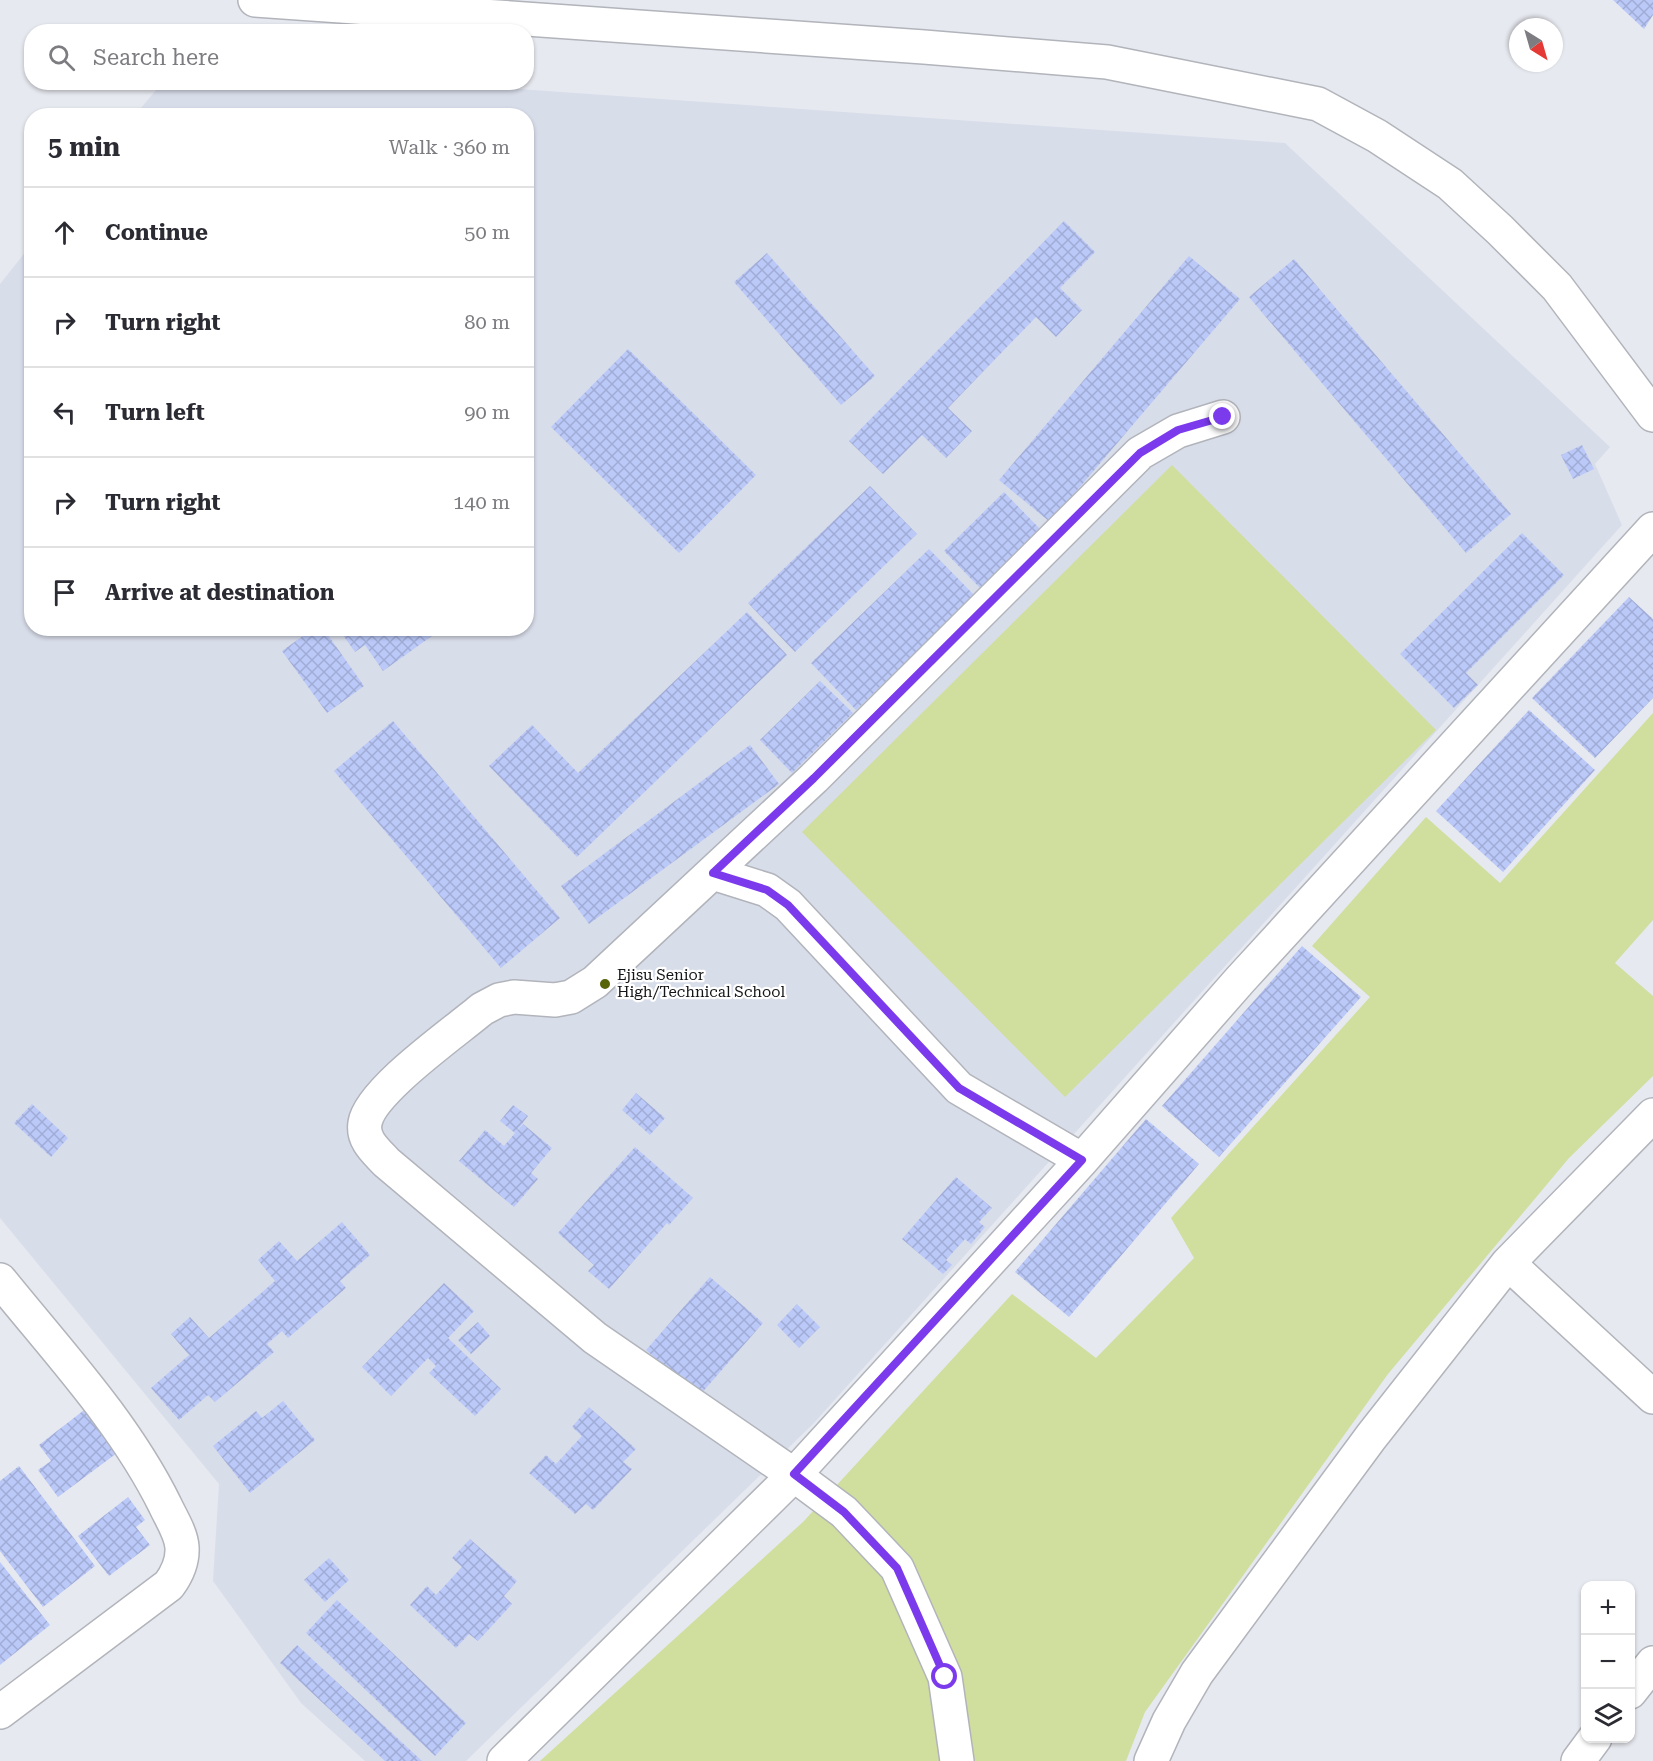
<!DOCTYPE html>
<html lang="en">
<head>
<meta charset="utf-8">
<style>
  body { margin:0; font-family:"Roboto Serif",serif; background:#f2f2f3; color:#2b2b33 }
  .controls { position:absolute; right:18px; bottom:18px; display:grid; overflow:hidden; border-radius:12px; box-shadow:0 2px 4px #0004 }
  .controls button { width:54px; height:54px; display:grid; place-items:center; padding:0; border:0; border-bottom:2px solid #e1e1e2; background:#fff; color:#2b2b33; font:30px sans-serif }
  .compass { position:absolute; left:1509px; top:18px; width:54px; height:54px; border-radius:50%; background:#fff; box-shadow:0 2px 4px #0004; rotate:143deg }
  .stop { position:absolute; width:18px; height:18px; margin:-14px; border:4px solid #7c3aed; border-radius:50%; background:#fff }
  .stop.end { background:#7c3aed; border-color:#fff; box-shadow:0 2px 6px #0008 }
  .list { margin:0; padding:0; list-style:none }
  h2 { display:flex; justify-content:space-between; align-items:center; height:78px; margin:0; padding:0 24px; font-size:26px }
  h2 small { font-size:20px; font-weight:400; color:#7c7c81 }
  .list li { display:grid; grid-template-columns:39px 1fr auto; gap:18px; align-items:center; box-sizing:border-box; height:90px; padding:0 24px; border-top:2px solid #e1e1e2 }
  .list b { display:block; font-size:22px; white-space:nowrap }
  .list em { font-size:20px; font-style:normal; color:#7c7c81 }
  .icon { flex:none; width:33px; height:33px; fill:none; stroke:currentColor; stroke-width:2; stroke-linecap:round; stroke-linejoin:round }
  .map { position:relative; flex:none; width:1653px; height:1761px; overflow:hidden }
  .search { position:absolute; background:#fff; box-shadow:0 2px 4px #0004; left:24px; top:24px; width:510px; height:66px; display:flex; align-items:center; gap:15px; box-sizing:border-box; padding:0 21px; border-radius:24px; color:#7c7c81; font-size:22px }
  .panel { position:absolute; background:#fff; box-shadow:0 2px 4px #0004; left:24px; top:108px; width:510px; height:528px; border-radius:24px }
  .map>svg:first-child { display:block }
</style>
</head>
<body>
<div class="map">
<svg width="1653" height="1761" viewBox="0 0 1653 1761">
  <defs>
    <pattern id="building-cross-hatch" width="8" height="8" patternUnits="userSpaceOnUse" patternTransform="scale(1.5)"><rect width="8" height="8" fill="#bbc9f9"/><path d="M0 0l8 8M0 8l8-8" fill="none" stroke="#a0acd5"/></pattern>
  </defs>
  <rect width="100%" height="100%" fill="#e7e9f0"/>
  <path fill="#d8ddea" d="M162,83H432L1285,143L1610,447L1595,464L1622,525L813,1424L466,1761H365L301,1703L213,1581L219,1484L0,1218V284L31,245L32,628H526V116L135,115Z"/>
  <path fill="#d0de9e" d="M1172,465L1436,730L1065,1097L802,832Z
    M1653,713V920L1615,963L1653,996V1076L1569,1158L1388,1374L1145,1712L1126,1761H540L803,1522L1012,1294L1096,1358L1194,1258L1171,1218L1370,997L1312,946L1426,817L1500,883Z"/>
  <path fill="url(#building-cross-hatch)" d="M1613,0H1653V15L1644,29Z
    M1064,221L1095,252L1060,288L1082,310L1056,337L1036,317L948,408L972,431L946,458L922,435L883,474L849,441Z
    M767,253L875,376L841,405L734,282Z
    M1189,256L1240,299L1050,522L999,480Z
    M1294,259L1511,514L1466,553L1249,297Z
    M628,349L756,475L679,553L551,427Z
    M1582,445L1594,469L1573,479L1561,455Z
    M870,486L917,534L795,652L748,603Z
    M1004,492L1041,530L981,589L944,551Z
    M1522,533L1564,575L1466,673L1478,685L1454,708L1400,654Z
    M929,549L975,596L856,710L811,663Z
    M1629,597L1653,619V698L1595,758L1532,698Z
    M747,612L787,655L577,857L489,766L532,725L578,773Z
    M314,628H323L364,686L327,713L282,651Z
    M338,628H443L383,671L365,645L355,652Z
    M820,681L853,713L792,773L760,740Z
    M1529,710L1595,770L1503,872L1436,811Z
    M393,721L560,918L501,968L334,771Z
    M750,745L779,784L589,924L561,886Z
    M1302,946L1361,997L1219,1157L1162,1106Z
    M636,1093L665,1118L650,1135L622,1110Z
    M32,1104L68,1138L51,1157L14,1123Z
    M513,1105L528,1116L515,1133L500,1121Z
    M1146,1119L1199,1164L1069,1317L1015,1272Z
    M523,1124L552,1148L531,1173L538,1179L514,1207L459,1161L485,1130L504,1146Z
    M635,1147L693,1198L669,1225L667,1223L609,1289L588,1271L594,1265L558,1233Z
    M956,1177L992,1208L979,1222L985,1227L971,1244L965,1239L946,1260L952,1265L943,1274L902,1239Z
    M342,1222L370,1255L340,1281L346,1288L288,1338L282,1331L267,1344L274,1352L215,1402L208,1395L179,1420L151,1388L189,1355L171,1334L190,1317L209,1338L275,1281L258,1260L279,1241L297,1261Z
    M710,1277L763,1323L699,1396L646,1350Z
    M444,1283L474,1311L448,1338L501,1389L475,1416L429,1373L436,1366L428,1358L391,1396L362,1367Z
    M797,1304L820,1327L799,1348L777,1325Z
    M478,1322L490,1336L471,1354L458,1340Z
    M283,1401L315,1440L250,1493L213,1446L256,1411L262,1418Z
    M88,1407L121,1450L58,1497L38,1470L51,1461L39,1445Z
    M589,1407L636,1449L623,1462L632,1469L593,1510L586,1504L575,1514L529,1473L546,1455L556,1464L582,1436L572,1427Z
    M19,1466L95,1566L43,1607L0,1551V1481Z
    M128,1497L145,1520L136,1527L150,1545L109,1576L78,1536Z
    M470,1539L517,1581L504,1596L512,1604L478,1641L469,1634L456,1648L410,1605L427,1586L436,1595L462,1567L452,1558Z
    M329,1558L349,1580L325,1602L304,1580Z
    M0,1562L50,1625L0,1665Z
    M337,1600L466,1723L435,1756L306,1633Z
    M297,1645L422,1761H385L280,1663Z"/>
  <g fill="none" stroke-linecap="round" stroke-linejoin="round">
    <g stroke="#b2b4bb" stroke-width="36">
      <path id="street" d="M713,873L767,890L788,905L959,1088L1082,1160
        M1508,1263L1653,1397
        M0,1280C58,1352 124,1422 165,1505C171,1518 181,1533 182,1547C183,1562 177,1574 169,1585L0,1712
        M1630,1692L1653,1663
        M504,1761L794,1475L1082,1160L1240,980L1653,529
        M957,1761L945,1677L897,1568L844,1512L794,1475L595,1338L386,1162C376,1151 362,1140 365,1123C370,1091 455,1032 482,1009L499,1000L514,997L555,1000L571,997L595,982L814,778L1140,453L1178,431L1223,417
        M1151,1761L1169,1721L1197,1673L1371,1437L1508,1263L1653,1115
        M1578,1761L1595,1738"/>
    </g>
    <g stroke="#b2b4bb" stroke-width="36">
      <path id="secondary" d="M255,0L924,47L1107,62L1318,104L1377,136L1450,184L1500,230L1557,287L1653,415"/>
    </g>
    <use href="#street" stroke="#fff" stroke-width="33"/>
    <use href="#secondary" stroke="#fff" stroke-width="33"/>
  </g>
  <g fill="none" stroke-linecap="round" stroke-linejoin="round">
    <path stroke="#7c3aed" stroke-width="8" d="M945,1677L897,1568L844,1512L794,1474L1082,1160L959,1088L788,905L767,890L713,873L814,778L1140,453L1178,430L1223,417"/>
  </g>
  <circle fill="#576407" stroke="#fff" stroke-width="2" cx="605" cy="984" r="6"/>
  <g text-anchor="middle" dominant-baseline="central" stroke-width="4.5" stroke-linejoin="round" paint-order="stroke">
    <g font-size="15" fill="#141517" stroke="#fff" text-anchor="start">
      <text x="617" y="975">Ejisu Senior<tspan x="617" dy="17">High/Technical School</tspan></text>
    </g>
  </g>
</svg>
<div class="controls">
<button>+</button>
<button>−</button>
<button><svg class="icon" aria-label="layers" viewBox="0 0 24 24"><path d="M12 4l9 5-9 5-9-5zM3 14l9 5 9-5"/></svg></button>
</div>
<svg class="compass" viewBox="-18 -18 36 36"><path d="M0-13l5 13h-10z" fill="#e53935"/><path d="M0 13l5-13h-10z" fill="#7c7c81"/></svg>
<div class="stop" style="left:945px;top:1677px"></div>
<div class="stop end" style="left:1223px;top:417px"></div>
<div class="search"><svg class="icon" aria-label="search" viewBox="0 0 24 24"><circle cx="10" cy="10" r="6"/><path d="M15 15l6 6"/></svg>Search here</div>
<section class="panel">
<h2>5 min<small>Walk · 360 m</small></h2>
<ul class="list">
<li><svg class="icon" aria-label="ahead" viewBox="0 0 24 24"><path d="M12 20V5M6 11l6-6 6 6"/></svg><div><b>Continue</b></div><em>50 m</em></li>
<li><svg class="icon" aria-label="right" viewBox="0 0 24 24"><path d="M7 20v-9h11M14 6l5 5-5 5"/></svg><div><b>Turn right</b></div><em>80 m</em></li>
<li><svg class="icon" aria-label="left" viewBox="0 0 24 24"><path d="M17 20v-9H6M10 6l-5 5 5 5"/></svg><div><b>Turn left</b></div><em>90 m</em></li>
<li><svg class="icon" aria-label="right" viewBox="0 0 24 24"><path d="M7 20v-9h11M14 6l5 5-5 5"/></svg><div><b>Turn right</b></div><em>140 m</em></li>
<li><svg class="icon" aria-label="arrive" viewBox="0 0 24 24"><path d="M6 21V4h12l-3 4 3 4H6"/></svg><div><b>Arrive at destination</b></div></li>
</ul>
</section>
</div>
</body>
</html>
